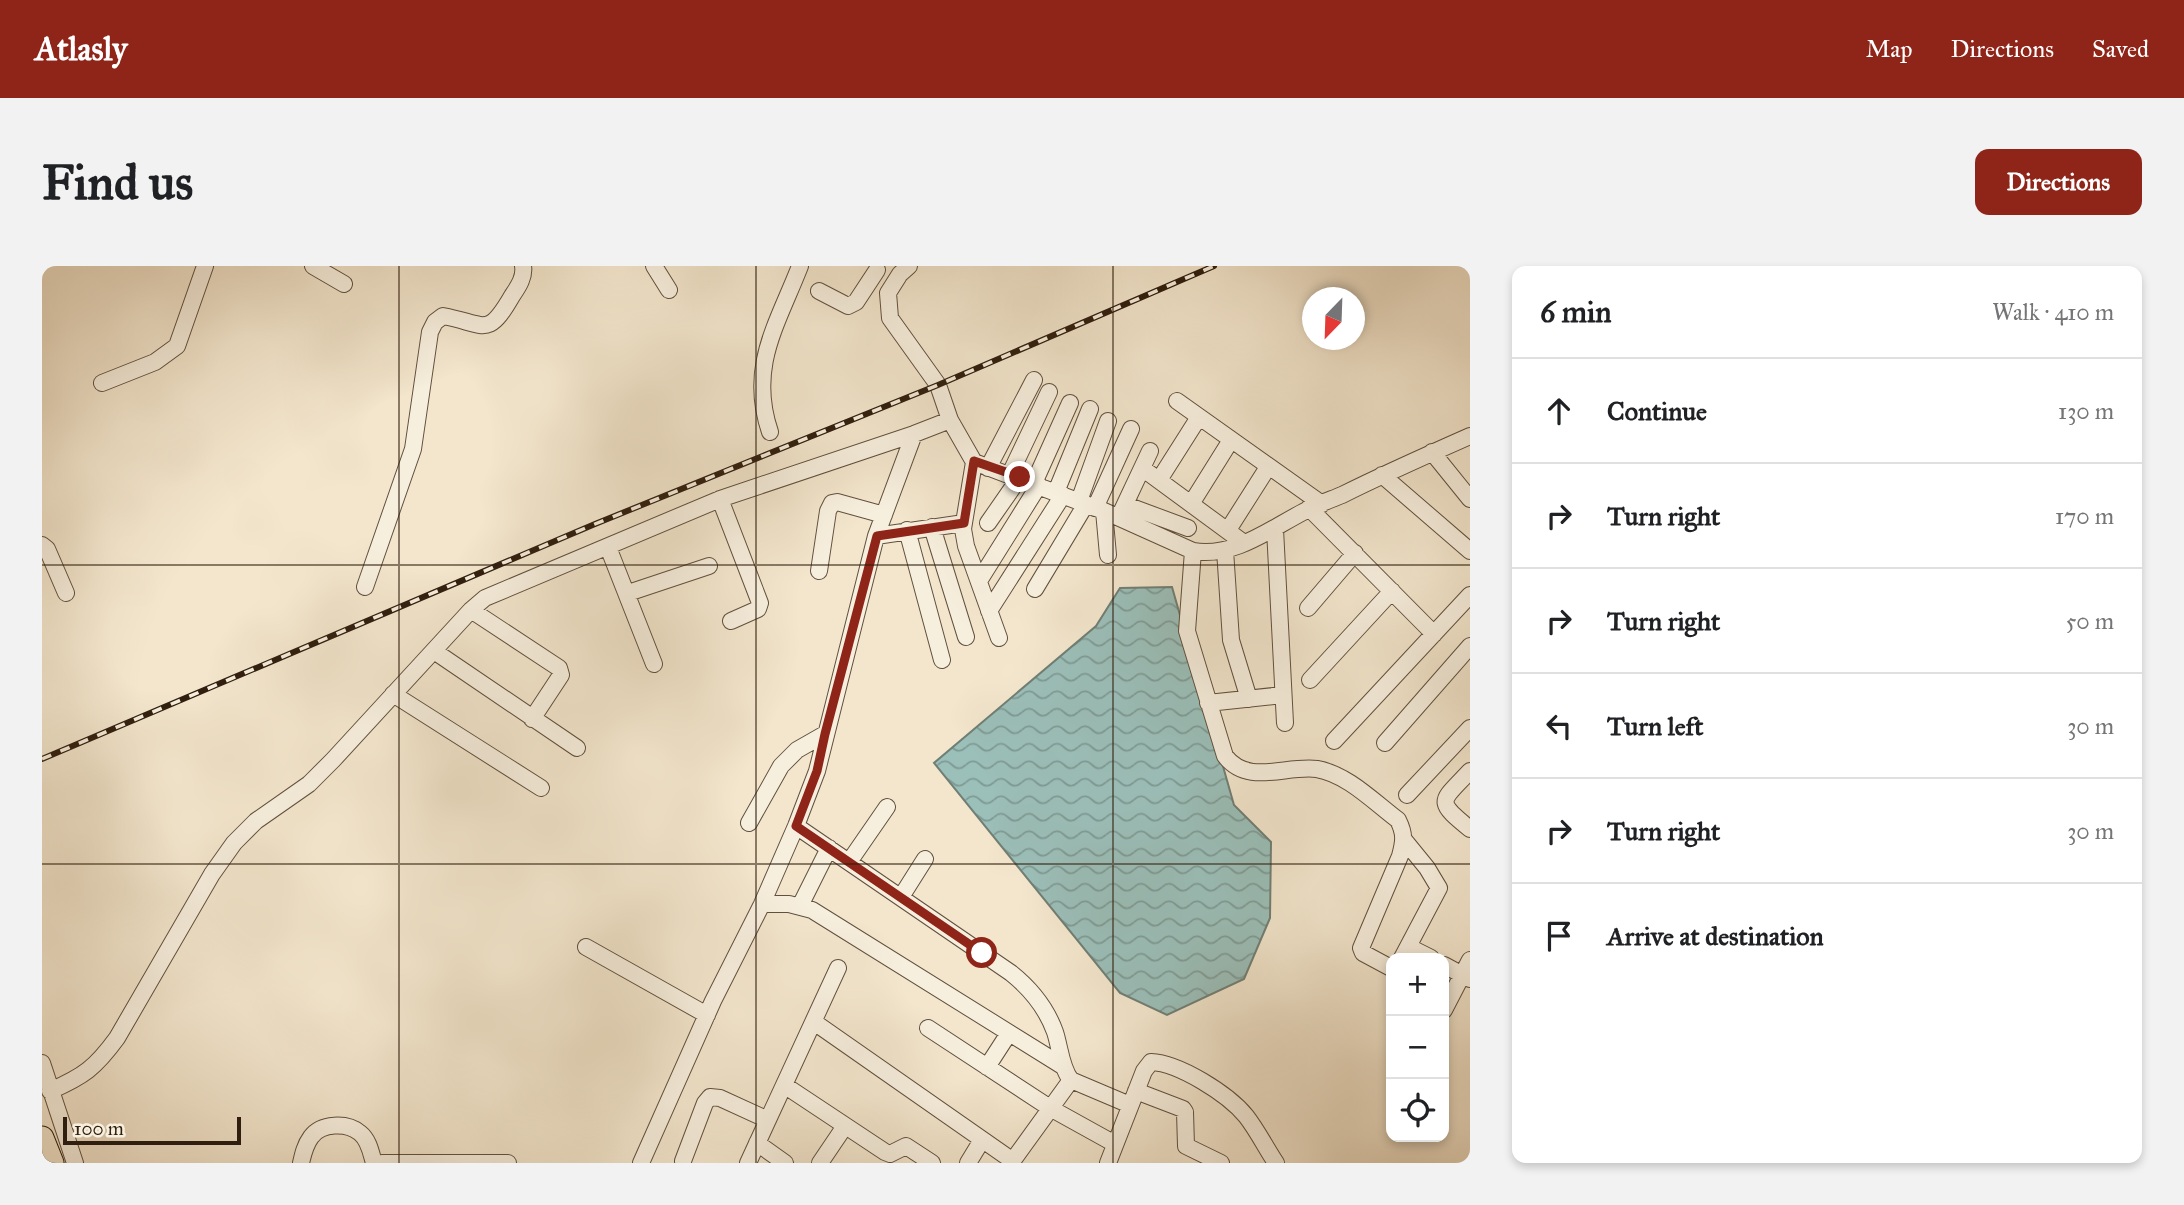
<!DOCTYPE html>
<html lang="en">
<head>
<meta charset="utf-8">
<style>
  body { margin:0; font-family:"IM FELL Great Primer",serif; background:#f2f2f2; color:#202124 }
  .controls { position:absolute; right:21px; bottom:21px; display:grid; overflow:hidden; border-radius:14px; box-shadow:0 4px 10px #0003 }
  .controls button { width:63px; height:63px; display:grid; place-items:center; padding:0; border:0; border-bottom:2px solid #e0e0e0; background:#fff; color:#202124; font:35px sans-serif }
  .compass { position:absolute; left:1260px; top:21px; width:63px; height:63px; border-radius:50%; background:#fff; box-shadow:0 4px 10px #0003; rotate:203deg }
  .scale { position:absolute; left:21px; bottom:18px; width:178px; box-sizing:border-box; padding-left:7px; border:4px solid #301e0e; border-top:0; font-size:19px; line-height:24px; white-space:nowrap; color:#301e0e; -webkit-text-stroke:5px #f7efde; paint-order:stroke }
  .stop { position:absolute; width:21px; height:21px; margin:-16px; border:5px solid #8f2418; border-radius:50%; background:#fff }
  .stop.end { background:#8f2418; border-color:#fff; box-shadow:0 2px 7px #0008 }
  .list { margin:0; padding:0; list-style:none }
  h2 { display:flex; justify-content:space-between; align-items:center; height:91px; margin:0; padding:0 28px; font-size:30px }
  h2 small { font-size:23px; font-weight:400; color:#757577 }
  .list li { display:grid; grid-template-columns:46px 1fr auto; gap:21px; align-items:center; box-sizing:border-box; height:105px; padding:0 28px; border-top:2px solid #e0e0e0 }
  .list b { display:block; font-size:26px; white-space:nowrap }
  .list em { font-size:23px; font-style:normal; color:#757577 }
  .icon { flex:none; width:38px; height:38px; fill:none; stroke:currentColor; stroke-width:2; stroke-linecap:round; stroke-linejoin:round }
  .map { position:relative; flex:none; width:1428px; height:897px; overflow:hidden; border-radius:14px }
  header { display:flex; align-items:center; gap:42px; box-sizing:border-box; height:98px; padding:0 35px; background:#8f2418; color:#fff }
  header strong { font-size:33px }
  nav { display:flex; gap:38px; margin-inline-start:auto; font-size:24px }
  .intro { display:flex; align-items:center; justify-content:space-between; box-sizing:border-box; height:168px; padding:0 42px }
  h1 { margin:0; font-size:49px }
  .button { padding:18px 32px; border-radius:14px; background:#8f2418; color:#fff; font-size:24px; font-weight:700 }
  main { display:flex; gap:42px; padding:0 42px }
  aside { flex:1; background:#fff; border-radius:14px; box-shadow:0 4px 10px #0003 }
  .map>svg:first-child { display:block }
</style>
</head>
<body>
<header>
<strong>Atlasly</strong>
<nav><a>Map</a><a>Directions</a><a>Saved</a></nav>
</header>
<div class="intro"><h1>Find us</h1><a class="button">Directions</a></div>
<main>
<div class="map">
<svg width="1428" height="897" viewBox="0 0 1428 897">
  <defs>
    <pattern id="water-waves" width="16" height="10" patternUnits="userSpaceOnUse" patternTransform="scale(1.75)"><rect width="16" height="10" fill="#9bbfb9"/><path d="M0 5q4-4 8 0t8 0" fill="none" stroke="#7f9b95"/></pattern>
  </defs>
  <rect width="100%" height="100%" fill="#f3e6cd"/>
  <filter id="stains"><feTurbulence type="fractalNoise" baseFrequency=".00286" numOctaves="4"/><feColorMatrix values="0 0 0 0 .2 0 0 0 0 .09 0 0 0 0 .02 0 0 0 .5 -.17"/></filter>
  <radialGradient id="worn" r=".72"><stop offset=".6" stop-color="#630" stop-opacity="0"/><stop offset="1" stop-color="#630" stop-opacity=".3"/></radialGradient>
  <path fill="url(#water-waves)" stroke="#707f75" stroke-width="2" d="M1130,321L1192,539L1229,576L1228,652L1202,713L1125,749L1078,727L892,497L1054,360L1078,322Z"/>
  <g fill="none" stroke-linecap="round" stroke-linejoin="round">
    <g stroke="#61503e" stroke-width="18">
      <path id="minor" d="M271,0L302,18
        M612,0L627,24
        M867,0L858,8L846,27L848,52L896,119L908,154L932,196L1062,245L1151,285C1193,292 1229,262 1265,244C1276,238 1288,234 1300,229C1342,208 1385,189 1428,170
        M777,25L806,40L814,36L835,4
        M60,117L113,96L135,80L163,0
        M1135,135L1280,238
        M728,166C706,101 735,59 758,0
        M1390,186L1428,233
        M932,196L921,263L924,280L957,372
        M946,202L992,114
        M1100,202L1202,277
        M968,208L1007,126
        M1340,209L1428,285
        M1117,214L1157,151
        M992,217L1028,137
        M1014,226L1048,143
        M678,233L718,337L716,343L689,355
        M1037,235L1066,155
        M1149,238L1189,174
        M1084,239L1146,262
        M1053,242L1089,163
        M1267,242L1392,368
        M1062,245L1066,289
        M1077,251L1108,185
        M946,257L978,211
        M890,261L924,371
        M1233,263L1243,457
        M865,264L900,394
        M1186,264L1226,201
        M834,270L922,257
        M0,279L5,283L24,327
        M566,281L612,398
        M1183,284L1189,374L1207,433
        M1151,285L1145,365L1183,490C1206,520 1243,499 1275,503C1305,508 1332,536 1356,554C1363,568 1362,575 1358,590L1319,682L1321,687L1349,702
        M777,305L786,245L790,237L795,236L842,249
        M937,315L997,219
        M323,321L371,183L388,66L393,56L401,50C444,58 445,73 470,30C476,21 483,11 481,0
        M993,323L1044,238
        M586,327L667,300
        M1266,342L1313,287
        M429,344L517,402L519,409L490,453
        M947,345L1021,229
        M392,385L535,482
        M1268,414L1350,325
        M351,428L499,522
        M1166,437L1241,429
        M1292,475L1428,329
        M1343,477L1428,380
        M1428,505C1399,536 1392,534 1428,563
        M1365,529L1428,462
        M707,557L739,500L755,484L783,468
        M754,560L969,707C989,723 1004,741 1013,766C1018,781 1019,802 1029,814L1088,839
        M807,596L845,541
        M859,631L883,593
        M720,638H747L770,644L1022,801
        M758,640L787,582
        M544,681L665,749
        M1367,681L1389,692
        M1360,692L1397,622L1385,602L1363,575
        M1402,699L1428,713
        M1402,744L1428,694
        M772,756L971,895
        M886,762L1008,842L1073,878
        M0,797L33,897
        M945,801L967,767
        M742,819L843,886L848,888L864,880L890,897
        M8,825C42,810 53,802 75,772L170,608L192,577L214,555L267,518L291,494L429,344L443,332L678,233L872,168L908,154
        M1094,825L1141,843L1143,846L1144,880L1179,897
        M715,877L743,897
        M641,895L663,837L668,831L678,832L726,854
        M259,897C261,888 263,879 269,871C279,857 305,856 318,867C327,874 329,887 332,897
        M340,897H466
        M599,897L671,735L720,638L754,560L775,505L834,270L872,168
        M706,897L796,702
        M778,897L803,860
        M926,897L940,874
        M969,897L1029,814
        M1066,897L1102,805L1109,796C1137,797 1186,828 1204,850C1215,864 1224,882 1234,897"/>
    </g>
    <g stroke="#301e0e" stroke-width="25">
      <path id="highway" d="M0,872L10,897"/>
    </g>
    <use href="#minor" stroke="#f7efde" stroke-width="16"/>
    <use href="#highway" stroke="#f3e6cd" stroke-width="23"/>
    <g stroke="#301e0e" stroke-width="6">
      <path id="rail" d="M0,493L553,258L896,119L1172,0"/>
    </g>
    <use href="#rail" stroke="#f7efde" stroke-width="3.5" stroke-dasharray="10" stroke-linecap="butt"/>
  </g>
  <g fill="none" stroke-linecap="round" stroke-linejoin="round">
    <path stroke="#8f2418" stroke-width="9" d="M940,687L754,560L775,505L783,468L835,270L922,257L932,195L978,211"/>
  </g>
  <path fill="none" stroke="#301e0e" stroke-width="2" stroke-opacity="0.55" d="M357,0V897M714,0V897M1071,0V897M0,299H1428M0,598H1428"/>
  <rect width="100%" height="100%" filter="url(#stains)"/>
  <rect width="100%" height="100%" fill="url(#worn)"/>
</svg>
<div class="controls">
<button>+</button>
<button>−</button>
<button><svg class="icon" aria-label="locate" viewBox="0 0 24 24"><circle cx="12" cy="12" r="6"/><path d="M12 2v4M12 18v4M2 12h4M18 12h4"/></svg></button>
</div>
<svg class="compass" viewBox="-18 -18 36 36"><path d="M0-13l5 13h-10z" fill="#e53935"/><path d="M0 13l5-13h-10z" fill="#757577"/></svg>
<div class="scale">100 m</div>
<div class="stop" style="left:940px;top:687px"></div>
<div class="stop end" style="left:978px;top:211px"></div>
</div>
<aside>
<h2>6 min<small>Walk · 410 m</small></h2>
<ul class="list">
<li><svg class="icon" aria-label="ahead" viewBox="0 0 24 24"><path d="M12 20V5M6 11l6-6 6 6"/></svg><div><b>Continue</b></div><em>130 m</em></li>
<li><svg class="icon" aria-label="right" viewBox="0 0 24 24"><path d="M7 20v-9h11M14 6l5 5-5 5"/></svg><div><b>Turn right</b></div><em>170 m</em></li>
<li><svg class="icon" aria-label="right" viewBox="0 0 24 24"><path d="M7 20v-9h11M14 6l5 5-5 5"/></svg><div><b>Turn right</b></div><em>50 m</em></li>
<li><svg class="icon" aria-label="left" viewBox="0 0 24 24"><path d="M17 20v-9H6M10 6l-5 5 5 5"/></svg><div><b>Turn left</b></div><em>30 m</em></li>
<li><svg class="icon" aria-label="right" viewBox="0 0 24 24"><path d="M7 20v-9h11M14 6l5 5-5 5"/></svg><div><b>Turn right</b></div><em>30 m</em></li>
<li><svg class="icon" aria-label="arrive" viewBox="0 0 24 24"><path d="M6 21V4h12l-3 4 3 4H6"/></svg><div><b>Arrive at destination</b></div></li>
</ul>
</aside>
</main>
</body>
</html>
